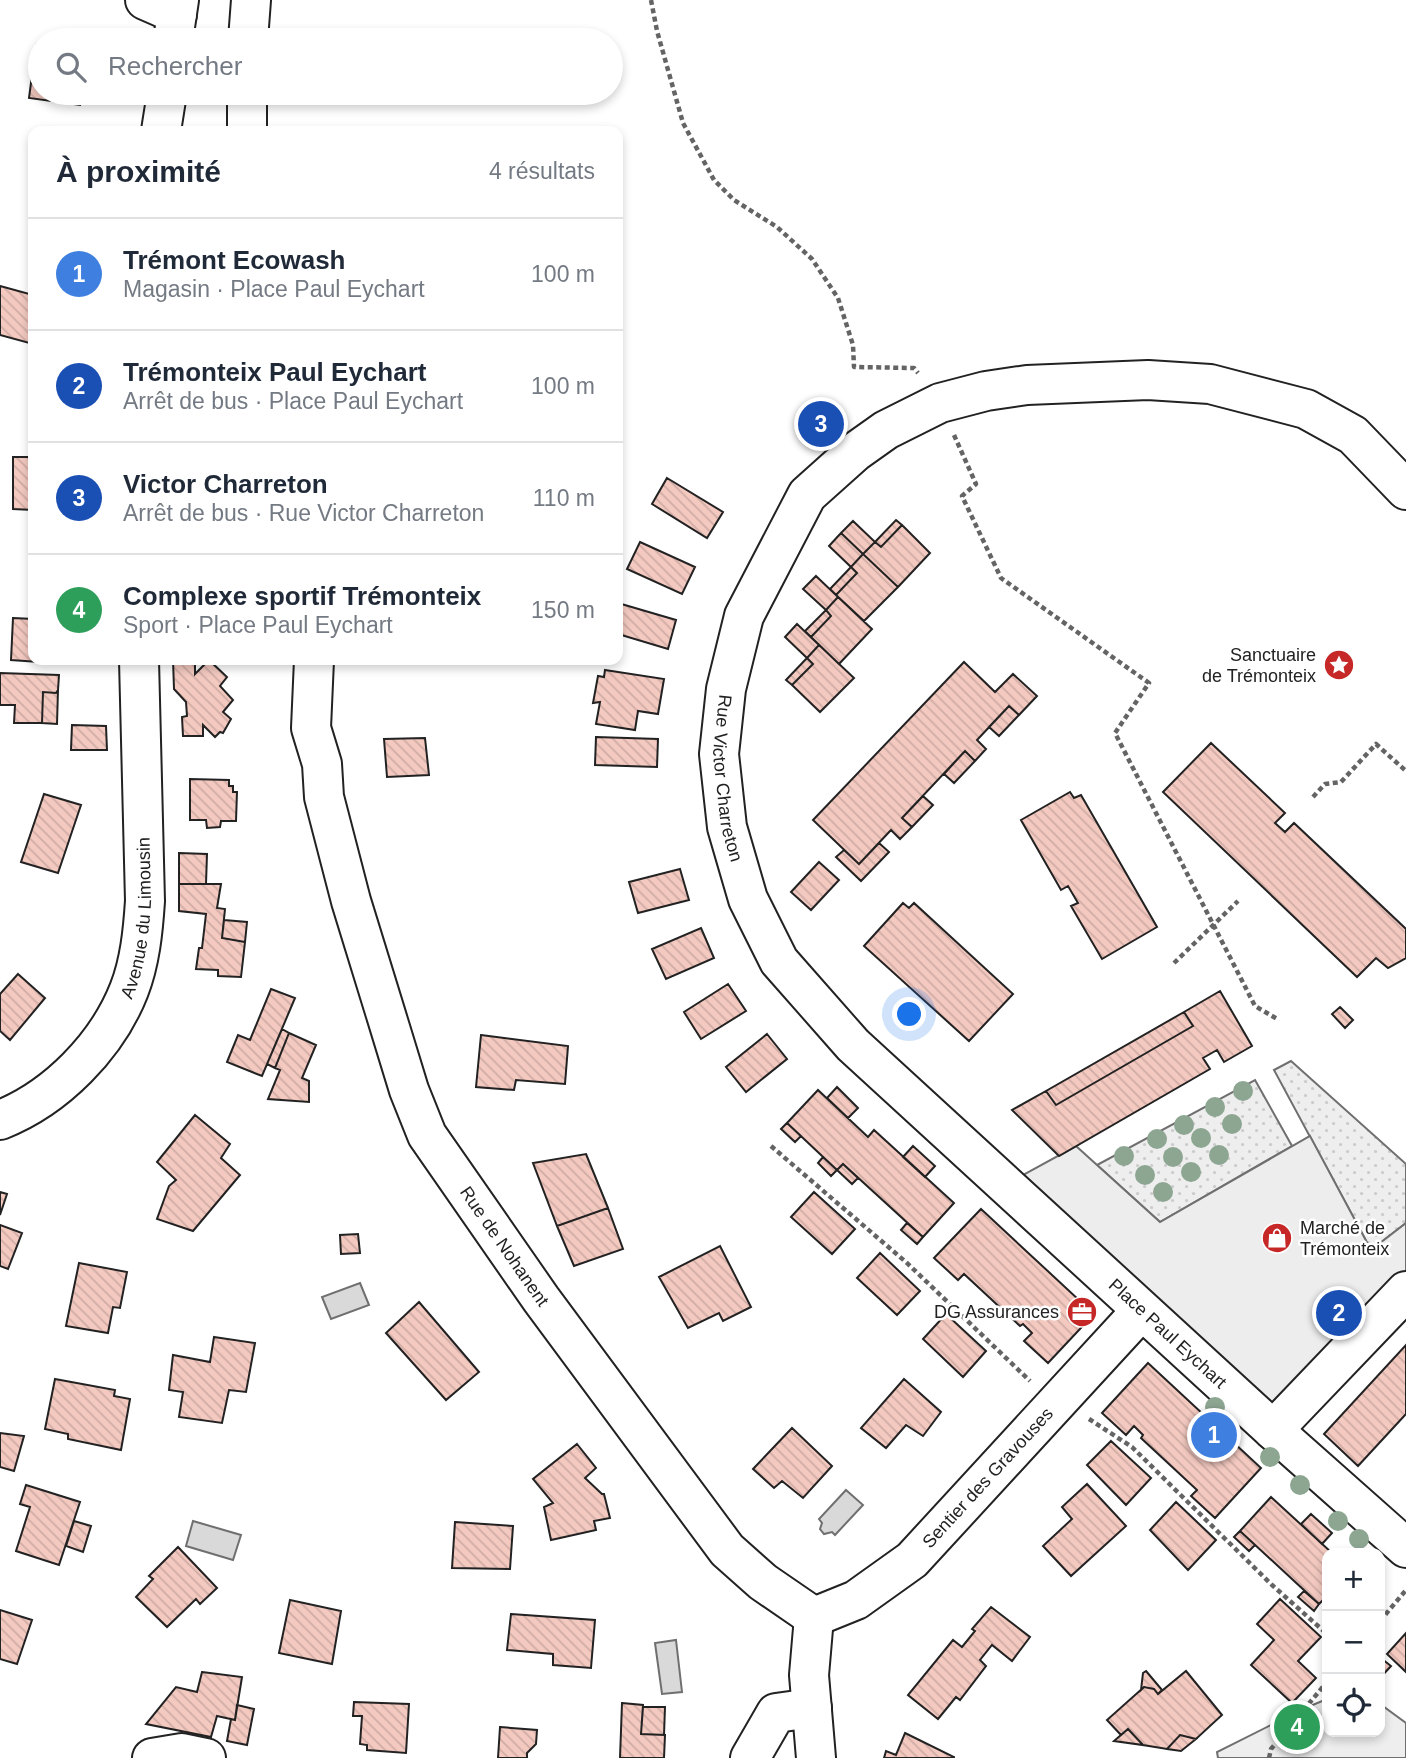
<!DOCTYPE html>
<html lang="fr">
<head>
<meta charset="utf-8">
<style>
  body { margin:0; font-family:Arial,sans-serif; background:#f2f2f3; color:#1f2937 }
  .controls { position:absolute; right:21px; bottom:21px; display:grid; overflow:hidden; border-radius:14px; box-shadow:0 4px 10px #0003 }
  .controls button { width:63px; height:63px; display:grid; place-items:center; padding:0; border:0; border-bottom:2px solid #e0e1e3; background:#fff; color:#1f2937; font:35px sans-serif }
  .you { position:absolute; left:910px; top:1015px; width:24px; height:24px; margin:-18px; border:5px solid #fff; border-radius:50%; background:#1a73e8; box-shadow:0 0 0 10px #1a73e833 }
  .badge { display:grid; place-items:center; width:46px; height:46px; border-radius:50%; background:#c62828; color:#fff; font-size:23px; font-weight:700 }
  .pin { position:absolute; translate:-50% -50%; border:4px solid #fff; box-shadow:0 2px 7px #0006 }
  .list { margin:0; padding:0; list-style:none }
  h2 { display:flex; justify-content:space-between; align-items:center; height:91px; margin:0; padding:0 28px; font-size:30px }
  h2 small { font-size:23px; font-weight:400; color:#747a83 }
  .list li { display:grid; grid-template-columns:46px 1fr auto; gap:21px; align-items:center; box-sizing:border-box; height:112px; padding:0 28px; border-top:2px solid #e0e1e3 }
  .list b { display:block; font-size:26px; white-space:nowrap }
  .list p { margin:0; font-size:23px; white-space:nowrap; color:#747a83 }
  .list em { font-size:23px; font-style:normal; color:#747a83 }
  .icon { flex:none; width:38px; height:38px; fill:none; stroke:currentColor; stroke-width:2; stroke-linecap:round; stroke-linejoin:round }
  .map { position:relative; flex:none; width:1406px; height:1758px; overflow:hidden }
  .search { position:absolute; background:#fff; box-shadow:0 4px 10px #0003; left:28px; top:28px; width:595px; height:77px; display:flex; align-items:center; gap:18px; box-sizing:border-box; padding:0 24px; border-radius:38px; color:#747a83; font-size:26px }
  .panel { position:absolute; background:#fff; box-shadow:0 4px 10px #0003; left:28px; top:126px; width:595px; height:539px; border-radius:14px }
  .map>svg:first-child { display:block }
</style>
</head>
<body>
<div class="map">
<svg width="1406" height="1758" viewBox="0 0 1406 1758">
  <defs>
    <pattern id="grass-dots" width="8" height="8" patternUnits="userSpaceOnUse" patternTransform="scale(1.75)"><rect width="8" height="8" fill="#eee"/><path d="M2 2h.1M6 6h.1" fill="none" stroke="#ccc" stroke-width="1.8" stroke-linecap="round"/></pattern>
    <pattern id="building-back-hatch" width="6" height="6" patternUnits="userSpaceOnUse" patternTransform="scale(1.75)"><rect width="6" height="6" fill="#f3c9c0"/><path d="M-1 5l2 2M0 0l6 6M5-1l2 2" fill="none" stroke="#d0aca5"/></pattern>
  </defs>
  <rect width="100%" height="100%" fill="#fff"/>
  <path fill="url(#grass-dots)" stroke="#6f6f6f" stroke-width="2" d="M1291,1061L1406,1164V1223L1371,1250L1274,1070Z
    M1255,1080L1292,1146L1160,1222L1097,1165Z"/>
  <path fill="#eee" stroke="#6f6f6f" stroke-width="2" d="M1327,1699V1732H1380V1704L1406,1723V1758H1218L1217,1752L1303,1709Z"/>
  <path fill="#ededed" stroke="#6f6f6f" stroke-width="2" d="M1310,1136L1371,1250L1406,1223V1291L1273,1430L1005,1185L1076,1146L1160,1222Z"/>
  <path fill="#d9d9d9" stroke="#6f6f6f" stroke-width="2" d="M360,1283L369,1305L331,1319L322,1297Z
    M846,1490L863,1505L835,1535L832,1532L824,1534L820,1529L822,1523L819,1519Z
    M193,1521L241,1535L233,1560L186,1546Z
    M676,1640L682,1692L662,1694L655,1643Z"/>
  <path fill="url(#building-back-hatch)" stroke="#222" stroke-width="2" d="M36,45L40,46V93H82L80,105L29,98Z
    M0,286L33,295V344L0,335Z
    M13,457H33V510L13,509Z
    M667,478L723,512L707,538L652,504Z
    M896,520L902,525L881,547L875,542Z
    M853,521L875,542L863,554L841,533Z
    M902,525L930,553L898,587L863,554L875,542L881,547Z
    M841,533L863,554L851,567L829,546Z
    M640,542L695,567L682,594L627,569Z
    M863,554L898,587L864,621L836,595L857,573L851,567Z
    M851,567L857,573L836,595L830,589Z
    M816,576L838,597L826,610L803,589Z
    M838,597L872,629L839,664L811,637L831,616L826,610Z
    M618,603L676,620L668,649L618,634Z
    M826,610L831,616L811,637L805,631Z
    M13,618L33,619V660H53V663L11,660Z
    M797,624L819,645L807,658L785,637Z
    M819,645L854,678L820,712L792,685L813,664L807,658Z
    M807,658L813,664L792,685L786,680Z
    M173,660H195V674L209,660L227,677L220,686L233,700L223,712L231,719L223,733L220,732L215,737L203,725V736H183L182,717L187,716L186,702L174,689Z
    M964,662L995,692L1013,674L1037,696L1019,715L1009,706L977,740L986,749L975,761L965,751L902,818L912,827L900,839L891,830L859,864L813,820Z
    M605,670L664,679L658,714L638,711L635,730L596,724L600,702L593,703L598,676L604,677Z
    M0,673L59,675L58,690L56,693L43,692L42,723H14L15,705H0Z
    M58,690L57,724L42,723L43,692L56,693Z
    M1009,706L1019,715L999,736L989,727Z
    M72,725L106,726L107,750H71Z
    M596,737L658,739L657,767L595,765Z
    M425,738L429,775L387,777L384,739Z
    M1211,743L1285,813L1275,823L1285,832L1294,823L1406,929V958L1388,968L1376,958L1357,977L1163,792Z
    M965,751L975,761L954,783L944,774Z
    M190,779L229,780V786H233V792H237L236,821H221L220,827L207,828L206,820H190Z
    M1070,792L1074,798L1081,795L1157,927L1102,959L1071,906L1078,903L1068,886L1061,890L1021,820Z
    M44,794L81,805L58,873L21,862Z
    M923,796L933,805L912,827L902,818Z
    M879,843L889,852L861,881L836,857L844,850L859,864Z
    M179,853L207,854L206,884H179Z
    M819,862L839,880L811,910L791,892Z
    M680,869L689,900L638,913L629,882Z
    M179,884H221L217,908L225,909L222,938L245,942L241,977L218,976V970L196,969L199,948H202L206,914L179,911Z
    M903,903L909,908L914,903L1013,994L969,1041L864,946Z
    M224,920L247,922L245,942L222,938Z
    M701,928L714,958L666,979L652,949Z
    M18,974L45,998L10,1040L0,1031V994Z
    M728,984L746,1011L701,1039L684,1012Z
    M271,989L295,998L262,1076L227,1062L238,1035L250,1040Z
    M1220,991L1252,1046L1224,1062L1217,1050L1203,1058L1210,1069L1059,1156L1012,1110L1046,1091L1056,1105L1193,1026L1184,1012Z
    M1340,1007L1353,1020L1345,1028L1332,1014Z
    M1184,1012L1193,1026L1056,1105L1046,1091Z
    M282,1029L289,1033L275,1068L267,1064Z
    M289,1033L316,1045L302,1078L309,1081V1102L268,1099L280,1070L275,1068Z
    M767,1034L787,1059L746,1092L726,1067Z
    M481,1035L568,1046L565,1084L516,1080L514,1090L476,1087Z
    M837,1087L858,1108L848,1118L827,1098Z
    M818,1090L868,1137L874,1130L954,1203L923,1237L843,1164L837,1170L787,1123Z
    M195,1115L230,1144L221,1158L240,1175L193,1231L157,1219L169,1186L176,1180L157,1162Z
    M787,1123L801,1136L795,1142L781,1129Z
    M913,1146L935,1166L925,1177L903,1157Z
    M586,1154L608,1208L557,1226L533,1163Z
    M823,1157L837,1170L831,1176L818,1163Z
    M843,1164L858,1178L852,1184L837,1170Z
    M0,1192L7,1194L0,1215Z
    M814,1192L855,1229L832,1254L791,1217Z
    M608,1208L623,1249L574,1266L557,1226Z
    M981,1209L1094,1314L1048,1363L1024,1341L1032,1333L1023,1324L1020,1326L964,1274L958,1280L934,1258Z
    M907,1223L923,1237L917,1244L901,1230Z
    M0,1225L22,1233L8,1269L0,1266Z
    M358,1234L360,1253L341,1254L340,1235Z
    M720,1246L751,1307L723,1321L719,1313L688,1328L659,1277Z
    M880,1253L920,1291L897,1315L857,1278Z
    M79,1263L127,1272L120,1308L113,1307L108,1333L66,1326Z
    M419,1302L479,1372L446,1400L386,1333Z
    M946,1314L986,1351L963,1377L923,1339Z
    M214,1337L255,1343L246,1392L229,1390L222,1423L179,1417L183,1392L169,1390L173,1355L210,1362Z
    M1406,1345V1414L1358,1466L1324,1434Z
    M1148,1363L1261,1468L1215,1518L1191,1496L1197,1490L1141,1438L1143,1435L1134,1426L1126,1435L1102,1413Z
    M55,1379L115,1390L114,1396L130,1399L121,1450L68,1439V1434L45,1429Z
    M904,1379L941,1412L923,1436L906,1425L886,1448L861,1428Z
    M792,1428L832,1466L803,1498L782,1481L774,1488L753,1469Z
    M0,1433L24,1436L14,1471L0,1467Z
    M1111,1441L1151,1478L1126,1505L1087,1465Z
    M577,1444L596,1468L585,1478L602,1494H604L610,1518L594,1521L596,1530L551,1540L544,1507L553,1503L533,1479Z
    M1087,1484L1126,1526L1071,1576L1043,1546L1072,1519L1062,1507Z
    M26,1485L80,1502L59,1565L16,1551L30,1507L20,1504Z
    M1271,1497L1332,1553H1327V1596L1319,1604L1240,1531Z
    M1176,1502L1216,1540L1188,1570L1150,1530Z
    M1311,1514L1332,1533L1322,1544L1301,1524Z
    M74,1521L91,1526L83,1552L66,1546Z
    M455,1522L513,1526L510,1569L452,1568Z
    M1240,1531L1255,1545L1249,1551L1234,1537Z
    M178,1547L217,1588L200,1604L196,1599L167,1627L136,1597L153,1579L149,1576Z
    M1304,1591L1319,1604L1314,1611L1298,1597Z
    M1280,1599L1321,1637L1298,1661L1316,1678L1292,1703L1251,1665L1274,1640L1257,1624Z
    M290,1600L341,1611L332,1664L279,1653Z
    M991,1607L1030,1637L1012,1661L992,1645L980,1660L986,1666L960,1700L956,1697L938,1719L908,1695L953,1640L962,1647L975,1631L972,1629Z
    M0,1610L32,1620L17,1664L0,1659Z
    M511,1614L595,1620L591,1668L553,1665V1654L507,1650Z
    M1406,1633V1672L1387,1654Z
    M1382,1659L1391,1666L1380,1678V1662Z
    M1146,1671L1162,1690L1158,1694L1154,1689L1144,1687L1141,1690L1143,1673Z
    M1186,1671L1222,1715L1196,1739L1180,1735L1167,1749L1143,1745L1128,1729L1121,1735L1107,1720L1144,1687L1154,1689L1158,1694Z
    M202,1672L242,1677L235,1720L217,1716L211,1737L146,1724L176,1687L197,1692Z
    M354,1702L409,1704L406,1753L367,1750V1745L360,1744L362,1716H353Z
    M622,1703L643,1705L641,1734L665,1735L664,1758H620Z
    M237,1705L254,1709L247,1745L227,1741L231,1719L235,1720Z
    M643,1707H665L664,1735L641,1734Z
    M500,1727L537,1730L536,1744L527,1753V1758H498Z
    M1128,1729L1143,1745L1114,1741Z
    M905,1733L954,1757V1758H884L886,1751L896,1755Z
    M1180,1735L1196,1739L1181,1751L1167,1749Z"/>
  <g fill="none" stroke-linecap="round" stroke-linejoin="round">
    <g stroke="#222" stroke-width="42">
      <g id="minor">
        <path d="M145,0L177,14"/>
        <path d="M248,40L251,0"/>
        <path d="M247,131V93"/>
        <path id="s1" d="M1406,490L1353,435L1306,409L1210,384L1148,380L1027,385L986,391L940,403L886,430L855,452L807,495L744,616L726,689L719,754L727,827L748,899L779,961L853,1045L1273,1430L1406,1548"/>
        <path id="s2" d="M314,660L311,728L322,764L324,797L351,901L387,1018L409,1090L427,1135L541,1299L727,1550L763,1582L814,1617"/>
        <path d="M1273,1430L1406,1291"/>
        <path id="s3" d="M814,1617L856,1600L912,1560L1141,1311"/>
        <path d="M814,1617L809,1675L816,1758"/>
        <path d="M152,1758L182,1753L206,1758"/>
        <path d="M750,1758L776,1713L812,1708"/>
      </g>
    </g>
    <g stroke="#222" stroke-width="42">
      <g id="major">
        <path d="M173,40L179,0"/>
        <path d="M161,131L167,93"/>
        <path id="s4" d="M0,1120C56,1098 107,1046 129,990C140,962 143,931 145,901L139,660"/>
      </g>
    </g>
    <path stroke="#646464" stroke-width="4.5" stroke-dasharray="5 3.5" stroke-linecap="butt" d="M651,0L657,31L683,123L714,180L734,200L777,227L812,259L838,298L853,345L854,367L914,368L918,373
      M954,435L976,484L962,496L1001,578L1149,683L1115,733L1255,1006L1279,1020
      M1313,797L1325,784L1341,782L1376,744L1406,771
      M1174,963L1238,901
      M771,1146L907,1263L1030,1381
      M1089,1419L1132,1447L1272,1585L1327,1634
      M1380,1621L1406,1590
      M1269,1758L1271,1749L1327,1682"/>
    <use href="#minor" stroke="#fff" stroke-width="38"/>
    <use href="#major" stroke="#fff" stroke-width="38"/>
  </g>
  <g fill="#8da692">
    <circle cx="1243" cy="1091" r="10"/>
    <circle cx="1215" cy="1107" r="10"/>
    <circle cx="1232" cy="1124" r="10"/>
    <circle cx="1184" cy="1125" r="10"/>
    <circle cx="1201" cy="1138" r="10"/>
    <circle cx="1157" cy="1139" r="10"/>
    <circle cx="1219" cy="1155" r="10"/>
    <circle cx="1124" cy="1156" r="10"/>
    <circle cx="1173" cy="1157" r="10"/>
    <circle cx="1191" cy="1172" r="10"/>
    <circle cx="1145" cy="1175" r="10"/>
    <circle cx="1163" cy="1192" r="10"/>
    <circle cx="1215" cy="1407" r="10"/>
    <circle cx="1270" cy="1457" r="10"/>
    <circle cx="1300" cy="1485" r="10"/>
    <circle cx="1338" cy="1521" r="10"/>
    <circle cx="1359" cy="1539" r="10"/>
  </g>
  <defs>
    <g id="sight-disc" transform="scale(1.575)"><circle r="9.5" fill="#c62828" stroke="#fff"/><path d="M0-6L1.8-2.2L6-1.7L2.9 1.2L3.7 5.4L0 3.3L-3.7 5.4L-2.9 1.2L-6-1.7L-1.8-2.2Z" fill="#fff"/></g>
    <g id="shop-disc" transform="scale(1.575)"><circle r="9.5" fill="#c62828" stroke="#fff"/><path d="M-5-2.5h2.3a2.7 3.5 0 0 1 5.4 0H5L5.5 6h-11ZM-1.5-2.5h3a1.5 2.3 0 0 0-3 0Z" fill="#fff"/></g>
    <g id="office-disc" transform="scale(1.575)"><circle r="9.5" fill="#c62828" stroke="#fff"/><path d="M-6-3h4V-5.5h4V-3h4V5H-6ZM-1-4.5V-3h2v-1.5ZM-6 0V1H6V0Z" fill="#fff"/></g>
  </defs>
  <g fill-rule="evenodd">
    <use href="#sight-disc" x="1339" y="665"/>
    <use href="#shop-disc" x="1277" y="1238"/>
    <use href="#office-disc" x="1082" y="1312"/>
  </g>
  <g text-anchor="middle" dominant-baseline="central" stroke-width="5" stroke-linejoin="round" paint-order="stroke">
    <g font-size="18" fill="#222" stroke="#fff" text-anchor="end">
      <text x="1316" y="655">Sanctuaire<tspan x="1316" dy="21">de Trémonteix</tspan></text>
      <text x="1300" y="1228" text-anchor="start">Marché de<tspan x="1300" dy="21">Trémonteix</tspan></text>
      <text x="1059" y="1312">DG Assurances</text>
    </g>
    <g font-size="18" fill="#222" stroke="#fff">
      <text stroke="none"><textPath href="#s1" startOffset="966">Rue Victor Charreton</textPath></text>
      <text stroke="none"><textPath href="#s4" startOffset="261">Avenue du Limousin</textPath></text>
      <text stroke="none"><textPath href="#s2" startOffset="628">Rue de Nohanent</textPath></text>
      <text stroke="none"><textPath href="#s1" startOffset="1698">Place Paul Eychart</textPath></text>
      <text stroke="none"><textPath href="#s3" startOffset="226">Sentier des Gravouses</textPath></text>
    </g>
  </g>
</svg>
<div class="controls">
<button>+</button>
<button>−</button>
<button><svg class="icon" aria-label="locate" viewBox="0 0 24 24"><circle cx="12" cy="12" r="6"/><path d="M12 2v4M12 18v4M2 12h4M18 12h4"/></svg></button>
</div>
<div class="you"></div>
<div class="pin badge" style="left:1214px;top:1435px;background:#3f7fe0">1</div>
<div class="pin badge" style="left:1339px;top:1313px;background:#1a4fb4">2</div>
<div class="pin badge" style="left:821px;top:424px;background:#1a4fb4">3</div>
<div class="pin badge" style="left:1297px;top:1727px;background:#2e9e5b">4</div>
<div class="search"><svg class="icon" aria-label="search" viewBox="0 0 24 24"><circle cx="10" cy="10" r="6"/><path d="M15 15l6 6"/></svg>Rechercher</div>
<section class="panel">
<h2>À proximité<small>4 résultats</small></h2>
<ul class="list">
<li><span class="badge" style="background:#3f7fe0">1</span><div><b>Trémont Ecowash</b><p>Magasin · Place Paul Eychart</p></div><em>100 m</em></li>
<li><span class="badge" style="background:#1a4fb4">2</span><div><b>Trémonteix Paul Eychart</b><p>Arrêt de bus · Place Paul Eychart</p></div><em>100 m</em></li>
<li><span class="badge" style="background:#1a4fb4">3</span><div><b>Victor Charreton</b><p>Arrêt de bus · Rue Victor Charreton</p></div><em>110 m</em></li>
<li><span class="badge" style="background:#2e9e5b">4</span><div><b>Complexe sportif Trémonteix</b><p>Sport · Place Paul Eychart</p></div><em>150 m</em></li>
</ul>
</section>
</div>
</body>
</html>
